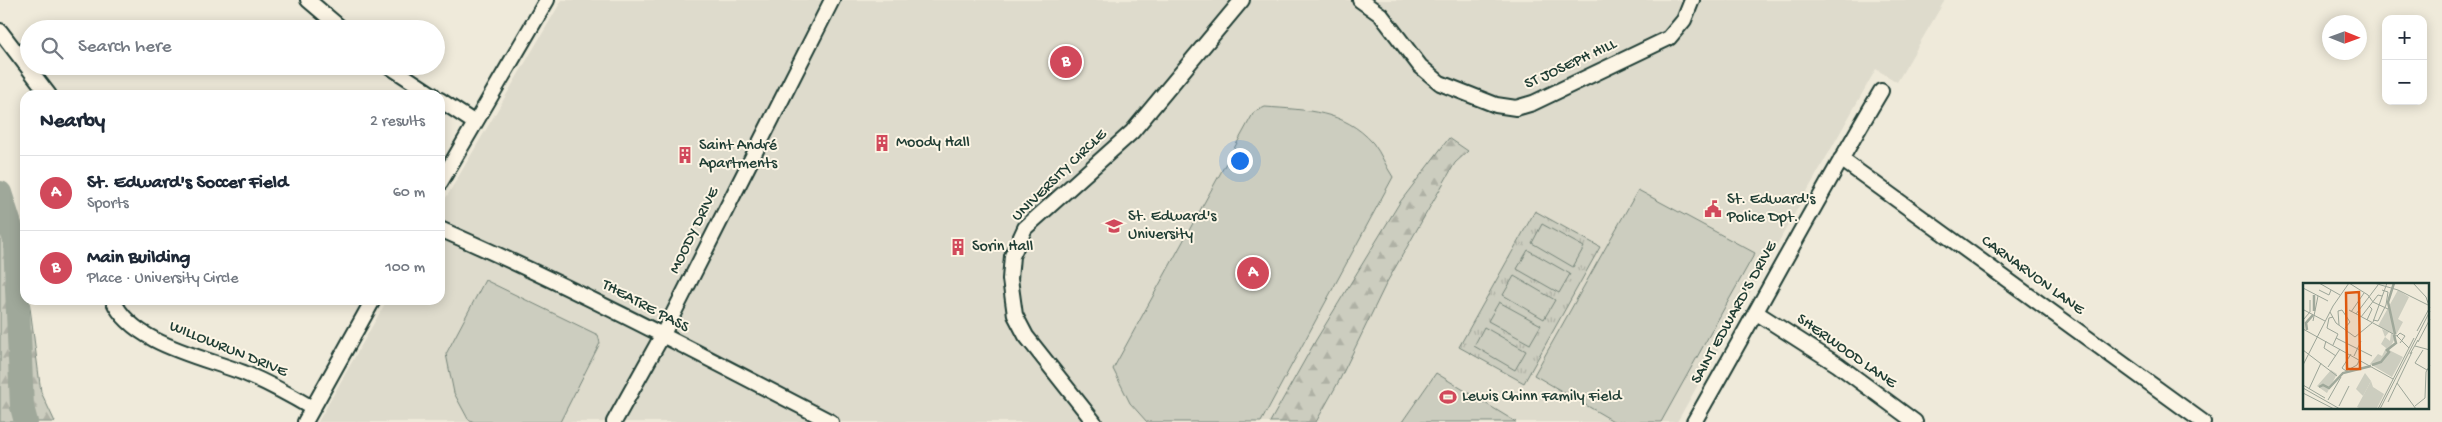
<!DOCTYPE html>
<html lang="en">
<head>
<meta charset="utf-8">
<style>
  body { margin:0; font-family:"Gochi Hand",sans-serif; background:#f2f2f3; color:#1f2937 }
  .controls { position:absolute; right:15px; top:15px; display:grid; overflow:hidden; border-radius:10px; box-shadow:0 2px 12px #0003 }
  .controls button { width:45px; height:45px; display:grid; place-items:center; padding:0; border:0; border-bottom:1px solid #e0e1e3; background:#fff; color:#1f2937; font:25px sans-serif }
  .compass { position:absolute; left:2322px; top:15px; width:45px; height:45px; border-radius:50%; background:#fff; box-shadow:0 2px 12px #0003; rotate:91deg }
  .you { position:absolute; left:1239px; top:160px; width:18px; height:18px; margin:-12px; border:4px solid #fff; border-radius:50%; background:#1a73e8; box-shadow:0 0 0 8px #1a73e833 }
  .badge { display:grid; place-items:center; width:32px; height:32px; border-radius:50%; background:#d1495b; color:#fff; font-size:16px; font-weight:700 }
  .pin { position:absolute; translate:-50% -50%; border:2px solid #fff; box-shadow:0 1px 5px #0006 }
  .list { margin:0; padding:0; list-style:none }
  h2 { display:flex; justify-content:space-between; align-items:center; height:65px; margin:0; padding:0 20px; font-size:21px }
  h2 small { font-size:16px; font-weight:400; color:#747a83 }
  .list li { display:grid; grid-template-columns:32px 1fr auto; gap:15px; align-items:center; box-sizing:border-box; height:75px; padding:0 20px; border-top:1px solid #e0e1e3 }
  .list b { display:block; font-size:19px; white-space:nowrap }
  .list p { margin:0; font-size:16px; white-space:nowrap; color:#747a83 }
  .list em { font-size:16px; font-style:normal; color:#747a83 }
  .icon { flex:none; width:28px; height:28px; fill:none; stroke:currentColor; stroke-width:2; stroke-linecap:round; stroke-linejoin:round }
  .map { position:relative; flex:none; width:2442px; height:422px; overflow:hidden }
  .search { position:absolute; background:#fff; box-shadow:0 2px 12px #0003; left:20px; top:20px; width:425px; height:55px; display:flex; align-items:center; gap:12px; box-sizing:border-box; padding:0 18px; border-radius:28px; color:#747a83; font-size:19px }
  .panel { position:absolute; background:#fff; box-shadow:0 2px 12px #0003; left:20px; top:90px; width:425px; height:215px; border-radius:15px }
  .map>svg:first-child { display:block }
</style>
</head>
<body>
<div class="map">
<svg width="2442" height="422" viewBox="0 0 2442 422">
  <defs>
    <pattern id="forest-firs" width="22" height="20" patternUnits="userSpaceOnUse" patternTransform="scale(1.25)"><rect width="22" height="20" fill="#cccdbf"/><path d="M5 1l3.5 6h-7zM16 11l3.5 6h-7z" fill="#afb1a5"/></pattern>
    <pattern id="park-tufts" width="24" height="20" patternUnits="userSpaceOnUse" patternTransform="scale(1.25)"><rect width="24" height="20" fill="#cccdbf"/><path d="M3 7l-1-3M5 7V3M7 7l1-3M15 17l-1-3M17 17v-4M19 17l1-3" fill="none" stroke="#afb1a5"/></pattern>
  </defs>
  <rect width="100%" height="100%" fill="#efeada"/>
  <filter id="ink" filterUnits="userSpaceOnUse"><feTurbulence type="fractalNoise" baseFrequency=".02" numOctaves="2"/><feDisplacementMap in="SourceGraphic" scale="10" xChannelSelector="R" yChannelSelector="G"/><feConvolveMatrix kernelMatrix="1 2 1 2 8 2 1 2 1" color-interpolation-filters="sRGB"/></filter>
  <g filter="url(#ink)">
    <path fill="#dedbcc" d="M562,0H1945L1897,82L1876,69L1677,422H318L387,300H440V208Z"/>
    <path fill="url(#forest-firs)" stroke="#76857a" d="M1449,138L1468,151L1455,163L1387,282L1339,381L1316,422H1270L1316,340L1400,202Z
      M0,184C17,224 25,256 25,300H29L41,392L55,422H0Z"/>
    <path fill="url(#park-tufts)" stroke="#76857a" d="M1535,211L1600,247L1524,383L1459,347Z"/>
    <path fill="#cccdbf" stroke="#76857a" d="M1265,107C1306,110 1344,110 1373,143C1381,153 1386,167 1393,177L1261,422H1147L1130,403L1113,369L1254,112Z
      M1638,190L1755,253L1661,422H1615L1534,375Z
      M1542,224L1584,247L1573,267L1532,243Z
      M1528,250L1570,274L1559,293L1517,269Z
      M1514,276L1555,300L1544,319L1503,295Z
      M485,280L598,335L600,343L560,422H474L468,419L454,393L446,354Z
      M1499,302L1541,325L1530,344L1488,321Z
      M1484,327L1526,351L1515,370L1474,346Z
      M1436,373L1516,422H1402Z"/>
    <g fill="none" stroke-linecap="round" stroke-linejoin="round">
      <path stroke="#9fa89a" stroke-width="24" d="M0,193L15,240L22,407L26,422"/>
      <g stroke="#1f3d34" stroke-width="18">
        <path id="minor" d="M308,0L342,29
          M1360,0L1381,15L1420,66L1440,83L1496,105L1516,108L1533,103L1669,38L1684,20L1692,0
          M0,31L49,95
          M389,66L433,95
          M440,100L475,123
          M1841,159L2203,422
          M440,183L547,0
          M440,229C573,287 702,355 831,422
          M113,300C132,344 203,357 244,373C268,383 290,395 312,408
          M1757,313L1838,365L1915,422
          M305,422L373,300
          M614,422L662,336L832,0
          M1094,422L1026,336L1015,315L1010,279L1012,256L1025,228L1132,132L1242,0
          M1694,422C1757,312 1816,200 1881,91"/>
      </g>
      <use href="#minor" stroke="#fcf5e5" stroke-width="14"/>
    </g>
  </g>
  <defs>
    <g id="building-bare" transform="scale(1.35)"><path d="M-4-6H4V6H1V3H-1V6H-4ZM-2.5-4.3h1.7v1.8h-1.7ZM.8-4.3h1.7v1.8H.8ZM-2.5-1h1.7V.8h-1.7ZM.8-1h1.7V.8H.8Z" fill="#d1495b" stroke="#fcf5e5" stroke-width="2.5" paint-order="stroke"/></g>
    <g id="civic-bare" transform="scale(1.35)"><path d="M-.6-6.5H3V-4.5H.6V-3L4-1V1h2V6H-6V1h2V-1L-.6-3ZM-1.2 2.5V6h2.4V2.5Z" fill="#d1495b" stroke="#fcf5e5" stroke-width="2.5" paint-order="stroke"/></g>
    <g id="university-bare" transform="scale(1.35)"><path d="M0-5L7-2L0 1L-7-2ZM-4 1L0 2.5L4 1V4Q0 6-4 4Z" fill="#d1495b" stroke="#fcf5e5" stroke-width="2.5" paint-order="stroke"/></g>
    <g id="stadium-bare" transform="scale(1.35)"><path d="M0-5a6.5 5 0 1 0 0 10a6.5 5 0 1 0 0-10ZM-3.5-1.8h7v3.6h-7Z" fill="#d1495b" stroke="#fcf5e5" stroke-width="2.5" paint-order="stroke"/></g>
  </defs>
  <g fill-rule="evenodd">
    <use href="#building-bare" x="882" y="143"/>
    <use href="#building-bare" x="685" y="155"/>
    <use href="#civic-bare" x="1713" y="209"/>
    <use href="#university-bare" x="1114" y="226"/>
    <use href="#building-bare" x="958" y="247"/>
    <use href="#stadium-bare" x="1448" y="397"/>
  </g>
  <g text-anchor="middle" dominant-baseline="central" stroke-width="4" stroke-linejoin="round" paint-order="stroke">
    <g font-size="16" fill="#1f3d34" stroke="#fcf5e5">
      <text transform="translate(1571 65) rotate(-25)">ST JOSEPH HILL</text>
      <text transform="translate(1060 176) rotate(-44)">UNIVERSITY CIRCLE</text>
      <text transform="translate(695 231) rotate(-64)">MOODY DRIVE</text>
      <text transform="translate(2032 276) rotate(36)">CARNARVON LANE</text>
      <text transform="translate(645 307) rotate(28)">THEATRE PASS</text>
      <text transform="translate(1735 313) rotate(-61)">SAINT EDWARD'S DRIVE</text>
      <text transform="translate(228 350) rotate(22)">WILLOWRUN DRIVE</text>
      <text transform="translate(1846 352) rotate(35)">SHERWOOD LANE</text>
    </g>
    <g font-size="16" fill="#1f3d34" stroke="#fcf5e5" text-anchor="start">
      <text x="896" y="143">Moody Hall</text>
      <text x="699" y="146">Saint André<tspan x="699" dy="18">Apartments</tspan></text>
      <text x="1727" y="200">St. Edward's<tspan x="1727" dy="18">Police Dpt.</tspan></text>
      <text x="1128" y="217">St. Edward's<tspan x="1128" dy="18">University</tspan></text>
      <text x="972" y="247">Sorin Hall</text>
      <text x="1462" y="397">Lewis Chinn Family Field</text>
    </g>
  </g>
  <g transform="translate(2303 283)">
    <rect width="126" height="126" fill="#efeada"/>
    <path d="M62,90L68,98L60,113L53,106Z" fill="#cccdbf"/>
    <path d="M79,46L86,49L82,54L87,58L88,50L93,53L86,67L100,74L89,94L67,81L75,71L79,73L83,65L78,61L82,54Z" fill="#cccdbf"/>
    <path d="M68,98L70,104L81,111L74,125L58,126L54,124Z" fill="#cccdbf"/>
    <path d="M95,7L106,14L95,36L100,39L93,52L75,43ZM28,87L34,91L24,110L14,103Z" fill="#cccdbf"/>
    <path fill="none" stroke="#9fa89a" stroke-width="2.5" d="M91,0L85,19L92,51M11,28V12M4,47L3,40L10,32M69,82L78,79L86,69L84,67L93,60L91,52M16,104L20,102L26,105L40,90L68,83"/>
    <path fill="none" stroke="#9ca598" stroke-width="1" d="M16,0L37,12M46,0L65,12L70,19L85,26M71,0L95,7L127,23M110,0L123,14L126,23M0,5L25,18M16,7L26,12L28,7M1,27L22,38M46,27L94,53L106,65M27,29L33,40L52,54L69,40M48,29L61,10M53,31L75,2M30,34L26,35L24,45L35,51L30,62M58,34L75,12L79,13M0,37L7,29V17M64,37L69,26L66,23M70,37L75,38L83,22L85,9L79,7M10,38L15,13M70,39L84,0M36,42L35,28L39,27L47,39L42,45M0,46L90,96M114,48L127,24M94,53L97,50L102,53L97,60M33,55L69,73M23,58L21,65L33,73M115,59L127,36M112,63L127,67M0,67L34,93M120,67L112,80L124,87M48,71L39,85L43,88L54,82L57,76M107,71L115,57M51,73L58,58M0,82L30,23L46,0M25,84L37,66M94,100L113,126M0,102L22,115M0,105L37,126M6,106L18,80M0,110L31,126M25,117L38,94M85,119L109,69M36,123L46,103M112,123L122,115L123,89L127,82M75,126L111,55M77,126L127,28"/>
    <path fill="#de580e" fill-opacity="0.15" stroke="#de580e" stroke-width="2.5" d="M56,9L57,86H44L43,10Z"/>
    <rect width="126" height="126" fill="none" stroke="#1f3d34" stroke-width="2.5"/>
  </g>
</svg>
<div class="controls">
<button>+</button>
<button>−</button>
</div>
<svg class="compass" viewBox="-18 -18 36 36"><path d="M0-13l5 13h-10z" fill="#e53935"/><path d="M0 13l5-13h-10z" fill="#747a83"/></svg>
<div class="you"></div>
<div class="pin badge" style="left:1253px;top:273px">A</div>
<div class="pin badge" style="left:1066px;top:62px">B</div>
<div class="search"><svg class="icon" aria-label="search" viewBox="0 0 24 24"><circle cx="10" cy="10" r="6"/><path d="M15 15l6 6"/></svg>Search here</div>
<section class="panel">
<h2>Nearby<small>2 results</small></h2>
<ul class="list">
<li><span class="badge">A</span><div><b>St. Edward's Soccer Field</b><p>Sports</p></div><em>60 m</em></li>
<li><span class="badge">B</span><div><b>Main Building</b><p>Place · University Circle</p></div><em>100 m</em></li>
</ul>
</section>
</div>
</body>
</html>
